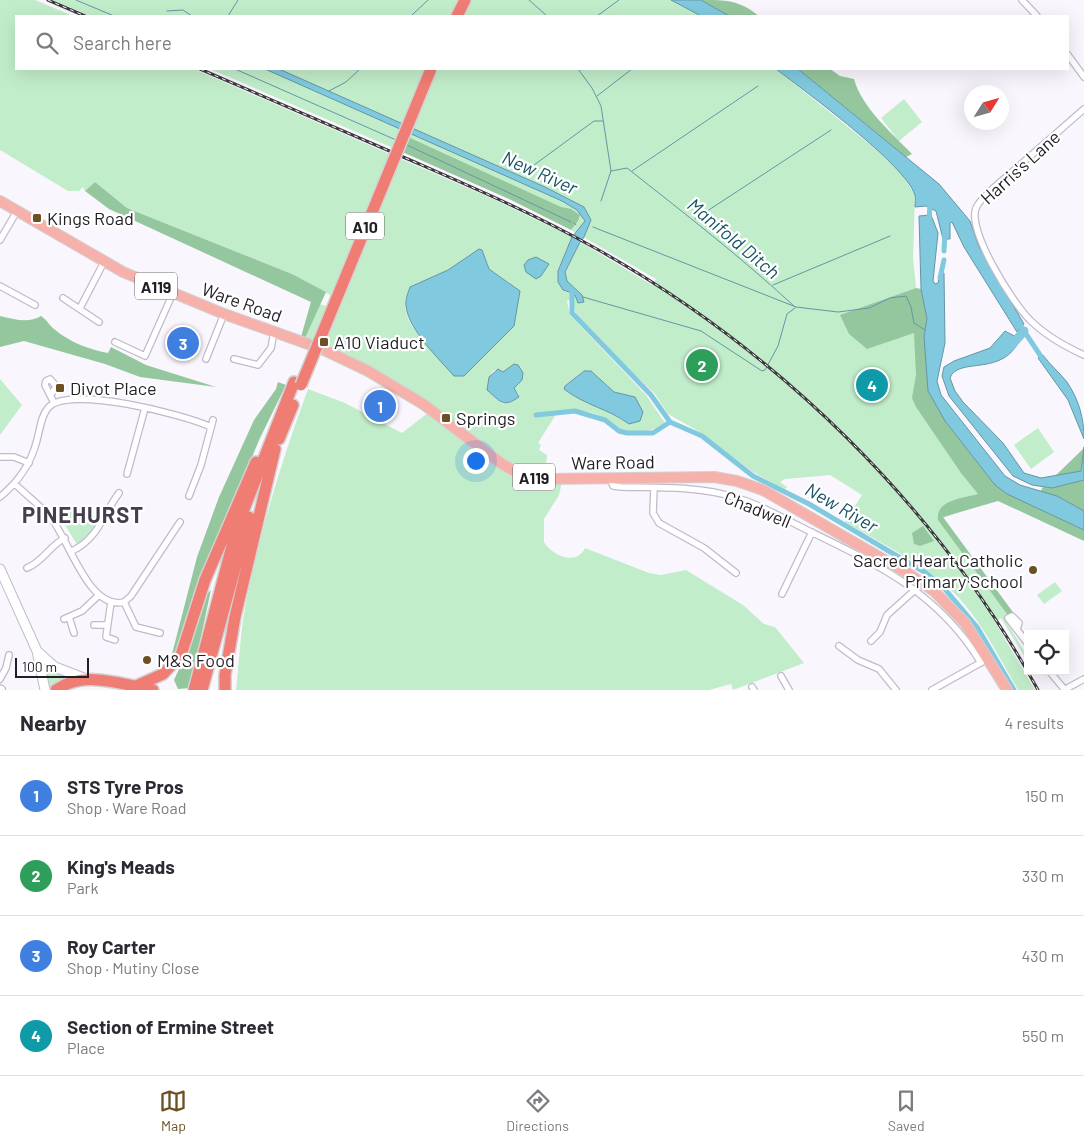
<!DOCTYPE html>
<html lang="en">
<head>
<meta charset="utf-8">
<style>
  body { margin:0; font-family:Barlow,sans-serif; background:#f7f7f7; color:#2b2b33 }
  .controls { position:absolute; right:15px; bottom:15px; display:grid; overflow:hidden; border-radius:0px; box-shadow:0 5px 20px #0002 }
  .controls button { width:45px; height:45px; display:grid; place-items:center; padding:0; border:0; border-bottom:1px solid #e1e1e2; background:#fff; color:#2b2b33; font:25px sans-serif }
  .compass { position:absolute; left:964px; top:85px; width:45px; height:45px; border-radius:50%; background:#fff; box-shadow:0 5px 20px #0002; rotate:53deg }
  .scale { position:absolute; left:15px; bottom:12px; width:74px; box-sizing:border-box; padding-left:5px; border:2px solid #211e24; border-top:0; font-size:14px; line-height:18px; white-space:nowrap; color:#211e24; -webkit-text-stroke:4px #fff; paint-order:stroke }
  .you { position:absolute; left:475px; top:460px; width:18px; height:18px; margin:-12px; border:4px solid #fff; border-radius:50%; background:#1a73e8; box-shadow:0 0 0 8px #1a73e833 }
  .badge { display:grid; place-items:center; width:32px; height:32px; border-radius:50%; background:#6d4f24; color:#fff; font-size:16px; font-weight:700 }
  .pin { position:absolute; translate:-50% -50%; border:2px solid #fff; box-shadow:0 1px 5px #0006 }
  .list { margin:0; padding:0; list-style:none }
  h2 { display:flex; justify-content:space-between; align-items:center; height:65px; margin:0; padding:0 20px; font-size:21px }
  h2 small { font-size:16px; font-weight:400; color:#7c7c81 }
  .list li { display:grid; grid-template-columns:32px 1fr auto; gap:15px; align-items:center; box-sizing:border-box; height:80px; padding:0 20px; border-top:1px solid #e1e1e2 }
  .list b { display:block; font-size:19px; white-space:nowrap }
  .list p { margin:0; font-size:16px; white-space:nowrap; color:#7c7c81 }
  .list em { font-size:16px; font-style:normal; color:#7c7c81 }
  .icon { flex:none; width:28px; height:28px; fill:none; stroke:currentColor; stroke-width:2; stroke-linecap:round; stroke-linejoin:round }
  .map { position:relative; flex:none; width:1084px; height:690px; overflow:hidden }
  .search { position:absolute; background:#fff; box-shadow:0 5px 20px #0002; left:15px; right:15px; top:15px; height:55px; display:flex; align-items:center; gap:12px; box-sizing:border-box; padding:0 18px; border-radius:0px; color:#7c7c81; font-size:19px }
  .sheet { height:385px; background:#fff }
  nav { display:flex; justify-content:space-around; align-items:center; box-sizing:border-box; height:70px; border-top:1px solid #e1e1e2; background:#fff; font-size:14px; color:#7c7c81 }
  nav a { display:grid; justify-items:center; gap:2px }
  nav .on { color:#6d4f24 }
  .map>svg:first-child { display:block }
</style>
</head>
<body>
<div class="map">
<svg width="1084" height="690" viewBox="0 0 1084 690">
  <rect width="100%" height="100%" fill="#f9f6fd"/>
  <path fill="#c2edca" fill-rule="evenodd" d="M0,0H35L73,16H16V69H194L493,199L572,237C572,255 550,268 561,286C564,291 565,292 570,293V300L567,301L570,315L646,395L665,423C653,432 634,435 621,429C615,426 611,421 605,418C590,410 571,409 555,411V416L538,443L541,445L539,450L547,455L545,474L523,470L512,465C444,414 383,365 301,337L311,302L335,308L339,300L292,274L127,208L95,182L85,191L83,187L79,191H68L0,150ZM482,250L489,269L510,283L437,354C424,344 404,321 405,303C406,298 408,292 410,287L448,270L469,255ZM511,366L522,380L513,388L519,394L503,404L487,390L489,377L493,371L498,369L503,372ZM583,371H591L614,392L635,397L628,424C608,409 584,405 564,389L565,386Z
    M52,0H671L701,16H90Z
    M210,69H776L873,147L900,172L915,195L913,258L916,288L841,315L914,333C917,342 922,352 924,362C926,371 925,383 928,392C940,421 982,476 1007,494L943,518L1015,615L1007,614L1004,617L1028,658V662L1001,618L995,622L1035,690H1018C1000,659 984,626 960,599C929,566 884,545 845,522L862,495L830,475L785,479L780,482L787,487L785,490L753,472L698,431L668,414L655,394L623,364L576,314L572,300L574,287L566,281L565,272L579,244L582,243L652,285L656,279L571,230L577,222L407,154Z
    M904,99L922,122L899,141L881,118Z
    M0,379L22,405L0,435Z
    M308,389L345,403L402,433L429,412L505,472L523,479L562,482L559,495L544,519V542C552,556 577,566 585,548L649,573L661,575L686,570L743,605L764,624L775,627L804,663L733,690L731,684L709,690H236C239,665 240,639 244,614C258,537 281,462 308,389Z
    M1038,428L1054,452L1031,469L1014,445Z
    M84,508L94,514L99,522L88,538L78,546L62,520L72,509Z
    M1055,582L1062,591L1044,604L1037,595Z
    M41,659L72,676L48,690Z"/>
  <path fill="#95c79e" d="M701,0C727,0 739,0 759,16H729Z
    M798,69H830L840,76L854,79C862,108 891,132 912,154L906,157Z
    M406,136L561,207L571,209L580,215L578,221L571,230L509,199L400,151Z
    M95,182L127,208L292,274L326,292L305,338L301,337L311,302L109,209L85,191Z
    M916,288L921,289L927,319L924,336L945,421L995,485L1035,507L1084,530V541L998,501L943,517L1015,615L1007,614L938,520C935,500 964,498 978,494L961,473L916,407L912,398L916,375L914,333L867,349L849,334L840,315Z
    M0,316C14,319 28,324 41,316C47,320 49,325 54,329C71,343 88,349 108,353L111,347L146,365L216,387L140,377L105,364L24,341L0,347Z
    M278,382L286,385L260,438L230,509L184,641L175,655L172,654L197,557L219,497L254,420L276,389Z
    M1084,448L1081,471L1053,478Z
    M1084,480V511L1057,496L1040,492L1043,487L1052,488Z
    M923,526L934,541L920,546L914,544L912,533Z
    M211,590L190,688L178,689L174,680L190,645L204,597Z"/>
  <path fill="#81c9de" stroke="#6496a6" d="M671,0H701L729,16H701Z
    M265,69H279L545,187L584,207L591,220L584,237L579,244L565,272L567,281L582,295L584,302L578,303L575,295L572,297V293L563,290L558,282V271L572,237L585,221L577,210L562,201Z
    M776,69H798L939,184L970,221L979,247L1024,324L1017,332L964,247L952,222L950,223V239H943L936,211L926,206L915,207C915,203 916,198 915,195C905,164 806,92 776,69Z
    M931,215L938,233L933,281L935,284L938,283L940,272L944,273L945,343L937,381L941,395L1005,476L1020,485L1057,496L1084,511V530L1007,494L995,485L945,421L928,391L924,336L927,319L921,289L919,216Z
    M479,249L482,250L489,269L520,291L514,326L464,376H454C439,359 408,329 406,306C405,300 408,293 410,287L448,270Z
    M536,257L549,264L541,276L536,279L526,272L524,265L528,260Z
    M1005,331L1020,339C1003,378 958,356 950,378L955,391L963,402L1003,443L1024,473L1041,478L1081,471L1084,447V480L1052,488L1032,485L1013,476L949,396L942,376L944,367L954,361L990,348Z
    M1043,355C1050,365 1060,373 1067,382C1079,400 1084,418 1084,439L1068,400L1038,358Z
    M514,364L518,365L523,373L522,380L514,388L519,397C503,408 501,402 487,390L489,377L498,369L503,372Z
    M584,371H591L614,392L635,397L643,412L640,421L629,424C607,408 586,406 564,389L565,386Z"/>
  <g fill="none" stroke-linecap="round" stroke-linejoin="round">
    <path stroke="#6496a6" stroke-width="1" d="M76,0L114,16
      M529,0L547,16
      M167,11L183,10L192,16
      M228,16L238,0
      M411,16L428,0
      M597,16L619,0
      M235,69L396,140
      M578,69L592,88L601,106L611,171L627,168C684,213 741,257 795,307
      M329,91L346,82L360,69
      M597,96L632,69
      M407,145L571,222
      M530,168L594,121H603
      M632,171L758,86
      M601,201L611,171
      M695,219L831,130
      M574,223L576,225
      M593,227L796,307L838,312L869,308L890,298L906,296L911,307L914,323L925,330
      M773,285L890,236
      M583,297L701,331L762,371L765,370L778,346L787,314L795,308"/>
    <path stroke="#81c9de" stroke-width="5" d="M929,222L930,203
      M944,251L945,232
      M940,278L944,260
      M572,292V313L651,395L670,422L702,436L753,476L809,504L926,573L944,588L977,627L1014,690
      M1018,322L1044,361
      M536,415L575,411L605,420L619,431L627,433H653L670,422"/>
    <path stroke="#81c9de" stroke-width="9" d="M1011,346L1024,331"/>
    <g stroke="#c1bacc" stroke-width="8">
      <path id="street" d="M1022,0L1037,16
        M1068,55L1084,77
        M1084,109C1060,130 1036,151 1012,172C1001,182 985,193 977,206C964,227 1014,305 1030,320C1046,336 1064,346 1084,355
        M0,240L17,211
        M0,286L35,305
        M63,298L99,322
        M80,308L104,262
        M115,342L145,356L173,293
        M206,359L224,314
        M234,359L258,365L271,348L274,332
        M51,395L56,386L50,379L46,381L45,385L54,403
        M0,457H14L29,463
        M127,474L145,408
        M609,477L613,486L621,487C658,488 698,486 734,497C759,504 783,518 807,530C877,564 939,593 981,663
        M15,484C26,495 40,505 51,518C69,540 89,611 124,602L131,596L180,522
        M654,488L653,513L659,523L704,548L736,573
        M189,496L201,465L213,420
        M0,497C19,481 31,464 37,440C40,429 41,416 48,408C67,384 186,415 211,427
        M72,551C99,538 103,514 119,493
        M27,568C44,561 49,546 65,538
        M782,594L812,532
        M111,602L106,637L115,640
        M124,602L136,627L160,633
        M69,617L74,633
        M1008,618L1028,644
        M1008,618L1012,616L1019,623L1017,629
        M64,619L82,611L99,595
        M94,625H106
        M871,641L880,632L887,615L916,589
        M839,646L858,660L879,669L896,690
        M1049,671L1065,690
        M781,676L789,690
        M0,679L6,668L9,655
        M752,687L754,690
        M0,688L2,689
        M932,690L982,662
        M1064,690L1084,679"/>
    </g>
    <g stroke="#c1bacc" stroke-width="11">
      <path id="secondary" d="M0,569L37,651L45,690
        M37,651L55,667L86,679"/>
    </g>
    <g stroke="#d3d2d3" stroke-width="12">
      <path id="primary" d="M0,201L123,272L224,314L322,349L368,371L423,404L502,464L518,473L547,479L714,477L737,481L763,490L909,574L934,591L965,623L1007,690"/>
    </g>
    <g stroke="#d3d2d3" stroke-width="14">
      <path id="highway" d="M457,16L465,0
        M279,439L293,405
        M134,687L163,674L181,655L205,580L256,462
        M56,690C84,670 121,684 153,690
        M194,690L237,527L294,382
        M202,690L249,517
        M225,690V675L235,617L275,449"/>
    </g>
    <use href="#street" stroke="#fff" stroke-width="5.5"/>
    <use href="#secondary" stroke="#fff" stroke-width="9"/>
    <use href="#primary" stroke="#f6b1ab" stroke-width="10"/>
    <use href="#highway" stroke="#f07d73" stroke-width="11"/>
    <g stroke="#3c393f" stroke-width="3">
      <path id="rail" d="M48,0L85,16
        M200,69C267,98 334,127 401,156C467,185 533,213 595,248C779,351 937,506 1038,690"/>
    </g>
    <use href="#rail" stroke="#fff" stroke-width="1" stroke-dasharray="4" stroke-linecap="butt"/>
    <g stroke="#d3d2d3" stroke-width="14" stroke-linecap="butt">
      <path id="highway-bridge" d="M301,385L431,69"/>
    </g>
    <use href="#highway-bridge" stroke="#f07d73" stroke-width="11"/>
  </g>
  <g fill="#6d4f24" stroke="#fff" stroke-width="2">
    <rect x="32" y="213" width="10" height="10" rx="2.5"/>
    <rect x="319" y="337" width="10" height="10" rx="2.5"/>
    <rect x="55" y="383" width="10" height="10" rx="2.5"/>
    <rect x="441" y="413" width="10" height="10" rx="2.5"/>
    <circle cx="1033" cy="570" r="5"/>
    <circle cx="147" cy="660" r="5"/>
  </g>
  <g text-anchor="middle" dominant-baseline="central" stroke-width="4.5" stroke-linejoin="round" paint-order="stroke">
    <g fill="#fff" stroke="#646266" stroke-width="1">
      <rect x="346" y="212.5" width="38" height="27" rx="4"/>
      <rect x="135" y="272.5" width="42" height="27" rx="4"/>
      <rect x="513" y="463.5" width="42" height="27" rx="4"/>
    </g>
    <g font-size="16" font-weight="bold" fill="#211e24">
      <text x="365" y="226">A10</text>
      <text x="156" y="286">A119</text>
      <text x="534" y="477">A119</text>
    </g>
    <g font-size="18" fill="#211e24" stroke="#fff">
      <text transform="translate(1020 167) rotate(-42)">Harris's Lane</text>
      <text transform="translate(242 302) rotate(20)">Ware Road</text>
      <text transform="translate(613 462) rotate(-1)">Ware Road</text>
      <text transform="translate(758 509) rotate(22)">Chadwell</text>
    </g>
    <g font-size="18" fill="#211e24" stroke="#fff" text-anchor="start">
      <text x="47" y="218">Kings Road</text>
      <text x="334" y="342">A10 Viaduct</text>
      <text x="70" y="388">Divot Place</text>
      <text x="456" y="418">Springs</text>
      <text x="1023" y="560" text-anchor="end">Sacred Heart Catholic<tspan x="1023" dy="21">Primary School</tspan></text>
      <text x="157" y="660">M&amp;S Food</text>
    </g>
    <g font-size="19" font-style="italic" fill="#185464" stroke="#fff">
      <text transform="translate(540 172) rotate(24)">New River</text>
      <text transform="translate(734 238) rotate(40)">Manifold Ditch</text>
      <text transform="translate(842 507) rotate(30)">New River</text>
    </g>
    <g font-size="22" font-weight="bold" letter-spacing="1" fill="#453e4d" stroke="#fff">
      <text x="83" y="514">PINEHURST</text>
    </g>
  </g>
</svg>
<div class="controls">
<button><svg class="icon" aria-label="locate" viewBox="0 0 24 24"><circle cx="12" cy="12" r="6"/><path d="M12 2v4M12 18v4M2 12h4M18 12h4"/></svg></button>
</div>
<svg class="compass" viewBox="-18 -18 36 36"><path d="M0-13l5 13h-10z" fill="#e53935"/><path d="M0 13l5-13h-10z" fill="#7c7c81"/></svg>
<div class="scale">100 m</div>
<div class="you"></div>
<div class="pin badge" style="left:380px;top:406px;background:#3f7fe0">1</div>
<div class="pin badge" style="left:702px;top:365px;background:#2e9e5b">2</div>
<div class="pin badge" style="left:183px;top:343px;background:#3f7fe0">3</div>
<div class="pin badge" style="left:872px;top:385px;background:#0f9aa8">4</div>
<div class="search"><svg class="icon" aria-label="search" viewBox="0 0 24 24"><circle cx="10" cy="10" r="6"/><path d="M15 15l6 6"/></svg>Search here</div>
</div>
<section class="sheet">
<h2>Nearby<small>4 results</small></h2>
<ul class="list">
<li><span class="badge" style="background:#3f7fe0">1</span><div><b>STS Tyre Pros</b><p>Shop · Ware Road</p></div><em>150 m</em></li>
<li><span class="badge" style="background:#2e9e5b">2</span><div><b>King's Meads</b><p>Park</p></div><em>330 m</em></li>
<li><span class="badge" style="background:#3f7fe0">3</span><div><b>Roy Carter</b><p>Shop · Mutiny Close</p></div><em>430 m</em></li>
<li><span class="badge" style="background:#0f9aa8">4</span><div><b>Section of Ermine Street</b><p>Place</p></div><em>550 m</em></li>
</ul>
</section>
<nav>
<a class="on"><svg class="icon" aria-label="map" viewBox="0 0 24 24"><path d="M3 6l6-2 6 2 6-2v14l-6 2-6-2-6 2zM9 4v14M15 6v14"/></svg>Map</a>
<a><svg class="icon" aria-label="directions" viewBox="0 0 24 24"><path d="M12 3l9 9-9 9-9-9zM9 14v-3h6M13 9l2 2-2 2"/></svg>Directions</a>
<a><svg class="icon" aria-label="saved" viewBox="0 0 24 24"><path d="M7 4h10v16l-5-4-5 4z"/></svg>Saved</a>
</nav>
</body>
</html>
